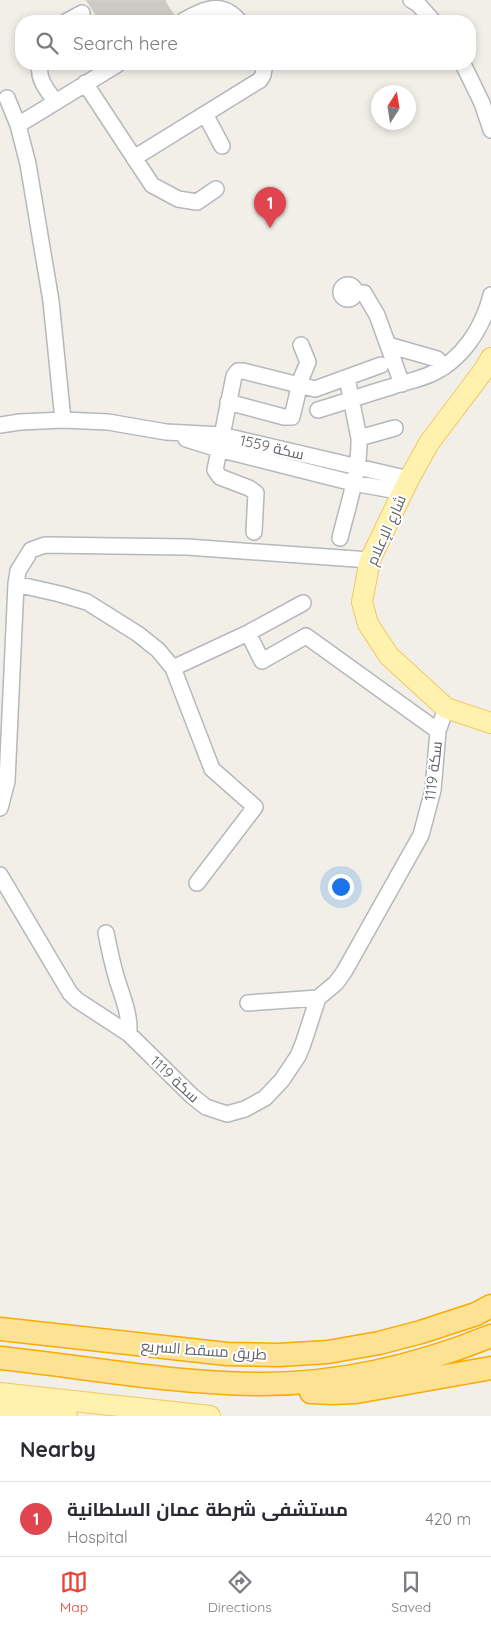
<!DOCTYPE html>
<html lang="en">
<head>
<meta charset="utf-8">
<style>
  body { margin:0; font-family:Quicksand,Cairo,sans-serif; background:#f7f7f7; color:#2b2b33 }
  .compass { position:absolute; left:371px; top:85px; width:45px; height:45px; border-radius:50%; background:#fff; box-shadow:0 2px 8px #0003; rotate:12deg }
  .you { position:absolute; left:340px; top:886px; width:18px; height:18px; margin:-12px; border:4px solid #fff; border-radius:50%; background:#1a73e8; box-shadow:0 0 0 8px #1a73e833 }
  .badge { display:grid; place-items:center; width:32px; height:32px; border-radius:50%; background:#ea4335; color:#fff; font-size:16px; font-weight:700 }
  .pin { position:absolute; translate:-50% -41px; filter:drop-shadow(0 1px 2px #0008) }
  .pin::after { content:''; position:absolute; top:26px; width:18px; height:15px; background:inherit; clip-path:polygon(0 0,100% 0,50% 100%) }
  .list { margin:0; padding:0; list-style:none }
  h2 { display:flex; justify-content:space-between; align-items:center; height:65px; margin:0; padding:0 20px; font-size:21px }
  h2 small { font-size:16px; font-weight:400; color:#7c7c81 }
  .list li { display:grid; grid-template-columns:32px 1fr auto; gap:15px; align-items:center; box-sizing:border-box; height:75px; padding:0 20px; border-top:1px solid #e1e1e2 }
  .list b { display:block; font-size:19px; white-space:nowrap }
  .list p { margin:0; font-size:16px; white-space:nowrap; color:#7c7c81 }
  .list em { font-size:16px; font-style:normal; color:#7c7c81 }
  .icon { flex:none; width:28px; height:28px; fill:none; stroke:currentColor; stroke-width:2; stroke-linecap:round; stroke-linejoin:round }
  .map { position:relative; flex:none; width:491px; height:1416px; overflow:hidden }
  .search { position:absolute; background:#fff; box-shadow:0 2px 8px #0003; left:15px; right:15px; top:15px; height:55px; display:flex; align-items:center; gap:12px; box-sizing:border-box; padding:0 18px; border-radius:20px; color:#7c7c81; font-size:19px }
  .sheet { height:140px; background:#fff }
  nav { display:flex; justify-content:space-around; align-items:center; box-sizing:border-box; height:70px; border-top:1px solid #e1e1e2; background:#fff; font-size:14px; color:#7c7c81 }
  nav a { display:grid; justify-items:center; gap:2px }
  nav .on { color:#ea4335 }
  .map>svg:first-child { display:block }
</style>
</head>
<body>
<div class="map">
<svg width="491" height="1416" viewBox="0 0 491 1416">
  <rect width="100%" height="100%" fill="#f1efe8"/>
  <path fill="#cccac5" stroke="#d6d1c6" d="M86,0H166L165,1L178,21H100Z"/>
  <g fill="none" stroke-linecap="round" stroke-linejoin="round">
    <g stroke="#b5b8bc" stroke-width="18">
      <path id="minor" d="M411,0L418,4L433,21
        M67,21L82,13
        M183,21C203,9 222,0 239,21
        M40,64C37,79 47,90 55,101
        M463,64L482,103L491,130
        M85,83L152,185L178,199L197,202L216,189
        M7,98L18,125L28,164L51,301L63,420
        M205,114L222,146
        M18,125L118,64
        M134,158L260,80L263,75L265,64
        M341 292a7 7 0 1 1 14 0a7 7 0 1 1-14 0Z
        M355,293H364L377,315L402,384
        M388,345L437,359L444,367
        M228,402L284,417H292L301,379L308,362L301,345
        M318,410C342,403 366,394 391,387C404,382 418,380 431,374C462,360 483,328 491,295
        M0,425L20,422L63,420L108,422L166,432L221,435L409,479
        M359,438L395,428
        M186,439L218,449L353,483L403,492
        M254,532L256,493L249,488L220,477L215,470L234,376L238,371H243L315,389L381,365
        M340,538C348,505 360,471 359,438L347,378
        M16,584L60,594L87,602L138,634L158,650L173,668L248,633L262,661L306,636L438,731
        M248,633L303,603
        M173,668L212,769L255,807L197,883
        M0,808L7,781L16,584L18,571L31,550L45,545L187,547L370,560
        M0,875L70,993L77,1000L129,1034L192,1096L206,1107L227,1114L245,1109L265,1098L282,1080L298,1056L303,1044L318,998L336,983L344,972L421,835L433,790L438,731L446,708
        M106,933C109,948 112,962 116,976C122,997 130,1012 129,1034
        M248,1003L318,998"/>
    </g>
    <g stroke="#f2c960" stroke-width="22">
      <path id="major" d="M491,358L484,370L429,443L409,479L370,560L362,602L368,624L389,656L446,708L491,723
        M0,1393L210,1416
        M0,1411L29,1412L67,1416"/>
    </g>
    <g stroke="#f9ab00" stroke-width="25">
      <path id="highway" d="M0,1329L227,1354L278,1355L328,1352L379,1343L421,1332L476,1314L491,1306
        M0,1358C85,1367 170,1383 255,1384C336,1385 417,1366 491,1336
        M311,1392L333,1393L356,1392L491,1368"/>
    </g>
    <use href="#minor" stroke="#fff" stroke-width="15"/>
    <use href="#major" stroke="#fff2af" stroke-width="20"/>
    <use href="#highway" stroke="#fde293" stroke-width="22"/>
  </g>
  <g text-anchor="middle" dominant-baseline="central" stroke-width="4" stroke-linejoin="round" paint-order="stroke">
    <g font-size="15" fill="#5f6368" stroke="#fff">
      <text transform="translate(272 447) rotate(13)">سكة 1559</text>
      <text transform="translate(386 530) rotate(-66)">شارع الإعلام</text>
      <text transform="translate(433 771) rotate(-83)">سكة 1119</text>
      <text transform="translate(175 1079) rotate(43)">سكة 1119</text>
      <text transform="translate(204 1350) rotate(4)">طريق مسقط السريع</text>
    </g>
  </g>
</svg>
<svg class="compass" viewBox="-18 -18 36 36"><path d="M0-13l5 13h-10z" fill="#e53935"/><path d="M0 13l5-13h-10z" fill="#7c7c81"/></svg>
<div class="you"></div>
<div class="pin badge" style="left:270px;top:228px;background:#e0444e">1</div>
<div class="search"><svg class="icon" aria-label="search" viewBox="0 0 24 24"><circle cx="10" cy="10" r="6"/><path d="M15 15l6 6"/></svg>Search here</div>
</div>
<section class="sheet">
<h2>Nearby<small></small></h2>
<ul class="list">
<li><span class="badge" style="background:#e0444e">1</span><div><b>مستشفى شرطة عمان السلطانية</b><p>Hospital</p></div><em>420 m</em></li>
</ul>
</section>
<nav>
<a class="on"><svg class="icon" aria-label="map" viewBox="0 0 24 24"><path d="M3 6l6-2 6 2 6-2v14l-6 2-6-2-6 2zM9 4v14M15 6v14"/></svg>Map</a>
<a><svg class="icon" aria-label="directions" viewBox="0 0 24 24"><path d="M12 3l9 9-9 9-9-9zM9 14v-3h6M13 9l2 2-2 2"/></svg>Directions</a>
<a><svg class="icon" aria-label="saved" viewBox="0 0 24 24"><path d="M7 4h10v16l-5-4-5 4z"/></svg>Saved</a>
</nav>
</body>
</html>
